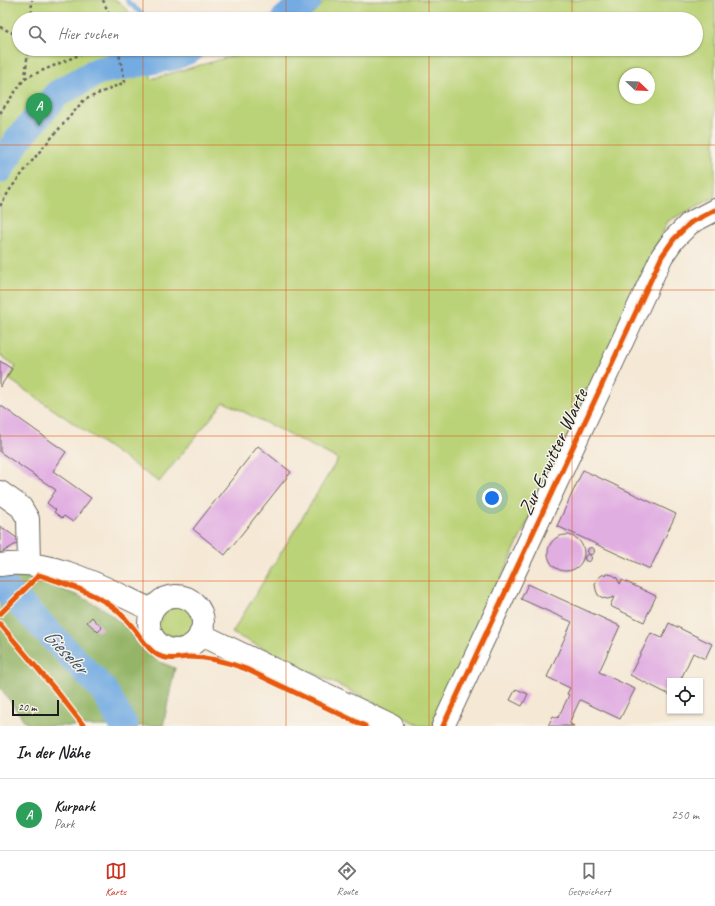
<!DOCTYPE html>
<html lang="de">
<head>
<meta charset="utf-8">
<style>
  body { margin:0; font-family:Caveat,sans-serif; background:#f2f2f2; color:#202124 }
  .controls { position:absolute; right:12px; bottom:12px; display:grid; overflow:hidden; border-radius:0px; box-shadow:0 1px 3px #0004 }
  .controls button { width:36px; height:36px; display:grid; place-items:center; padding:0; border:0; border-bottom:1px solid #e0e0e0; background:#fff; color:#202124; font:20px sans-serif }
  .compass { position:absolute; left:619px; top:68px; width:36px; height:36px; border-radius:50%; background:#fff; box-shadow:0 1px 3px #0004; rotate:113deg }
  .scale { position:absolute; left:12px; bottom:10px; width:47px; box-sizing:border-box; padding-left:4px; border:2px solid #1c1c1c; border-top:0; font-size:11px; line-height:14px; white-space:nowrap; color:#1c1c1c; -webkit-text-stroke:3px #f7f3e8; paint-order:stroke }
  .you { position:absolute; left:492px; top:498px; width:14px; height:14px; margin:-10px; border:3px solid #fff; border-radius:50%; background:#1a73e8; box-shadow:0 0 0 6px #1a73e833 }
  .badge { display:grid; place-items:center; width:26px; height:26px; border-radius:50%; background:#c8321e; color:#fff; font-size:13px; font-weight:700 }
  .pin { position:absolute; translate:-50% -33px; filter:drop-shadow(0 1px 2px #0008) }
  .pin::after { content:''; position:absolute; top:21px; width:14px; height:12px; background:inherit; clip-path:polygon(0 0,100% 0,50% 100%) }
  .list { margin:0; padding:0; list-style:none }
  h2 { display:flex; justify-content:space-between; align-items:center; height:52px; margin:0; padding:0 16px; font-size:17px }
  h2 small { font-size:13px; font-weight:400; color:#757577 }
  .list li { display:grid; grid-template-columns:26px 1fr auto; gap:12px; align-items:center; box-sizing:border-box; height:72px; padding:0 16px; border-top:1px solid #e0e0e0 }
  .list b { display:block; font-size:15px; white-space:nowrap }
  .list p { margin:0; font-size:13px; white-space:nowrap; color:#757577 }
  .list em { font-size:13px; font-style:normal; color:#757577 }
  .icon { flex:none; width:22px; height:22px; fill:none; stroke:currentColor; stroke-width:2; stroke-linecap:round; stroke-linejoin:round }
  .map { position:relative; flex:none; width:715px; height:726px; overflow:hidden }
  .search { position:absolute; background:#fff; box-shadow:0 1px 3px #0004; left:12px; right:12px; top:12px; height:44px; display:flex; align-items:center; gap:10px; box-sizing:border-box; padding:0 14px; border-radius:22px; color:#757577; font-size:15px }
  .sheet { height:124px; background:#fff }
  nav { display:flex; justify-content:space-around; align-items:center; box-sizing:border-box; height:56px; border-top:1px solid #e0e0e0; background:#fff; font-size:11px; color:#757577 }
  nav a { display:grid; justify-items:center; gap:2px }
  nav .on { color:#c8321e }
  .map>svg:first-child { display:block }
</style>
</head>
<body>
<div class="map">
<svg width="715" height="726" viewBox="0 0 715 726">
  <rect width="100%" height="100%" fill="#f7f3e8"/>
  <filter id="ink" filterUnits="userSpaceOnUse"><feTurbulence type="fractalNoise" baseFrequency=".025" numOctaves="2"/><feDisplacementMap in="SourceGraphic" scale="8" xChannelSelector="R" yChannelSelector="G"/><feConvolveMatrix kernelMatrix="1 2 1 2 8 2 1 2 1" color-interpolation-filters="sRGB"/></filter>
  <filter id="wash" filterUnits="userSpaceOnUse"><feTurbulence type="fractalNoise" baseFrequency=".012" numOctaves="4" result="noise"/><feDisplacementMap in="SourceGraphic" scale="16" xChannelSelector="R" yChannelSelector="G"/><feGaussianBlur stdDeviation="0.9" result="paint"/><feColorMatrix in="noise" values="0 0 0 0 0 0 0 0 0 0 0 0 0 0 0 0 0 1.4 0 .05"/><feComposite in="paint" operator="in"/></filter>
  <g filter="url(#wash)">
    <rect width="100%" height="100%" fill="#f5e8d5"/>
    <path fill="#bbd378" stroke="#6c784a" fill-rule="evenodd" d="M0,0H117L136,19H19V49H149L151,79L258,49H696V19H308L326,0H715V197L668,221L432,726H422L232,633L338,459L224,402L159,482L9,379L16,366L0,355ZM625,74H649V98H625Z
      M157 623a19 19 0 1 1 38 0a19 19 0 1 1-38 0Z"/>
    <path fill="#94b568" stroke="#586842" d="M0,574L26,575L81,597L104,609L125,627L142,649L157,661L175,668L163,726H28L0,687Z"/>
    <g fill="none" stroke-linecap="round" stroke-linejoin="round">
      <path stroke="#73abe2" stroke-width="4.5" d="M127,0L129,3L148,19"/>
      <path stroke="#73abe2" stroke-width="28" d="M285,19L308,0
        M0,169L17,141L57,94L98,71L175,56L191,49
        M0,583L103,689L124,726"/>
    </g>
    <g id="blocks">
      <path fill="#e1aee2" d="M0,361L12,369L0,387Z
        M0,405L66,452L53,471L91,498L73,522L64,516L62,518L54,512L56,510L47,503L56,490L0,452Z
        M258,446L291,472L225,555L193,529Z
        M583,470L676,514L650,569L557,526Z
        M0,526L21,541L1,553L0,552Z
        M548 553a18 18 0 1 1 36 0a18 18 0 1 1-36 0Z
        M587.5 551a3.5 3.5 0 1 1 7 0a3.5 3.5 0 1 1-7 0Z
        M584.5 558a3.5 3.5 0 1 1 7 0a3.5 3.5 0 1 1-7 0Z
        M607,574L613,575L617,578L620,584L622,580L656,596L644,622L610,606L614,597L608,599L603,598L598,595L596,590L595,584L597,579L602,575Z
        M528,584L620,626L599,672L635,689L620,719L580,700L569,723L574,726H548L553,716L558,718L569,695L567,694L570,688L547,677L572,622L521,599Z
        M92,617L102,628L98,632L87,622Z
        M669,623L712,644L705,659L693,653L680,681H670V695L630,675L651,633L662,638Z
        M516,689L528,694L522,706L510,700Z"/>
    </g>
  </g>
  <g filter="url(#ink)">
    <use href="#blocks" fill-opacity="0" stroke="#68635d" stroke-width="1"/>
    <g fill="none" stroke-linecap="round" stroke-linejoin="round">
      <g stroke="#68635d" stroke-width="24">
        <path id="minor" d="M0,492L21,507L28,519L29,564
          M0,565C53,557 106,589 152,610
          M149 623a27 27 0 1 1 54 0a27 27 0 1 1-54 0Z
          M200,634L392,726
          M443,726L662,256L674,239L690,223L715,210"/>
      </g>
      <path stroke="#68635d" stroke-width="2.5" stroke-dasharray="3 3" stroke-linecap="butt" d="M103,0L111,19
        M31,19L32,0
        M0,27L19,36
        M25,78L93,49
        M0,113L25,78L28,49
        M0,206L11,188L40,151L84,100L125,82L118,49"/>
      <use href="#minor" stroke="#fff" stroke-width="22"/>
      <g stroke="#f7f3e8" stroke-width="8">
        <path id="cycleway" d="M0,614L39,575C63,583 89,591 110,605C117,610 125,618 130,624C140,635 148,652 162,657C172,661 180,657 189,657C209,657 228,662 246,669L365,726
          M0,624L59,694L84,726
          M443,726L662,256L674,239L690,223L715,210"/>
      </g>
      <use href="#cycleway" stroke="#e8590c" stroke-width="5"/>
    </g>
  </g>
  <path fill="none" stroke="#de560d" stroke-width="1" stroke-opacity="0.55" d="M143,0V19M286,0V19M429,0V19M572,0V19M143,49V726M286,49V726M429,49V726M572,49V726M0,145H715M0,290H715M0,436H715M0,581H715"/>
  <g text-anchor="middle" dominant-baseline="central" stroke-width="3" stroke-linejoin="round" paint-order="stroke">
    <g font-size="20" fill="#1c1c1c" stroke="#f7f3e8">
      <text transform="translate(553 452) rotate(-65)">Zur Erwitter Warte</text>
    </g>
    <g font-size="21" font-style="italic" fill="#3f556b" stroke="#f7f3e8">
      <text transform="translate(66 651) rotate(46)">Gieseler</text>
    </g>
  </g>
</svg>
<div class="controls">
<button><svg class="icon" aria-label="locate" viewBox="0 0 24 24"><circle cx="12" cy="12" r="6"/><path d="M12 2v4M12 18v4M2 12h4M18 12h4"/></svg></button>
</div>
<svg class="compass" viewBox="-18 -18 36 36"><path d="M0-13l5 13h-10z" fill="#e53935"/><path d="M0 13l5-13h-10z" fill="#757577"/></svg>
<div class="scale">20 m</div>
<div class="you"></div>
<div class="pin badge" style="left:39px;top:126px;background:#2e9e5b">A</div>
<div class="search"><svg class="icon" aria-label="search" viewBox="0 0 24 24"><circle cx="10" cy="10" r="6"/><path d="M15 15l6 6"/></svg>Hier suchen</div>
</div>
<section class="sheet">
<h2>In der Nähe<small></small></h2>
<ul class="list">
<li><span class="badge" style="background:#2e9e5b">A</span><div><b>Kurpark</b><p>Park</p></div><em>250 m</em></li>
</ul>
</section>
<nav>
<a class="on"><svg class="icon" aria-label="map" viewBox="0 0 24 24"><path d="M3 6l6-2 6 2 6-2v14l-6 2-6-2-6 2zM9 4v14M15 6v14"/></svg>Karte</a>
<a><svg class="icon" aria-label="directions" viewBox="0 0 24 24"><path d="M12 3l9 9-9 9-9-9zM9 14v-3h6M13 9l2 2-2 2"/></svg>Route</a>
<a><svg class="icon" aria-label="saved" viewBox="0 0 24 24"><path d="M7 4h10v16l-5-4-5 4z"/></svg>Gespeichert</a>
</nav>
</body>
</html>
